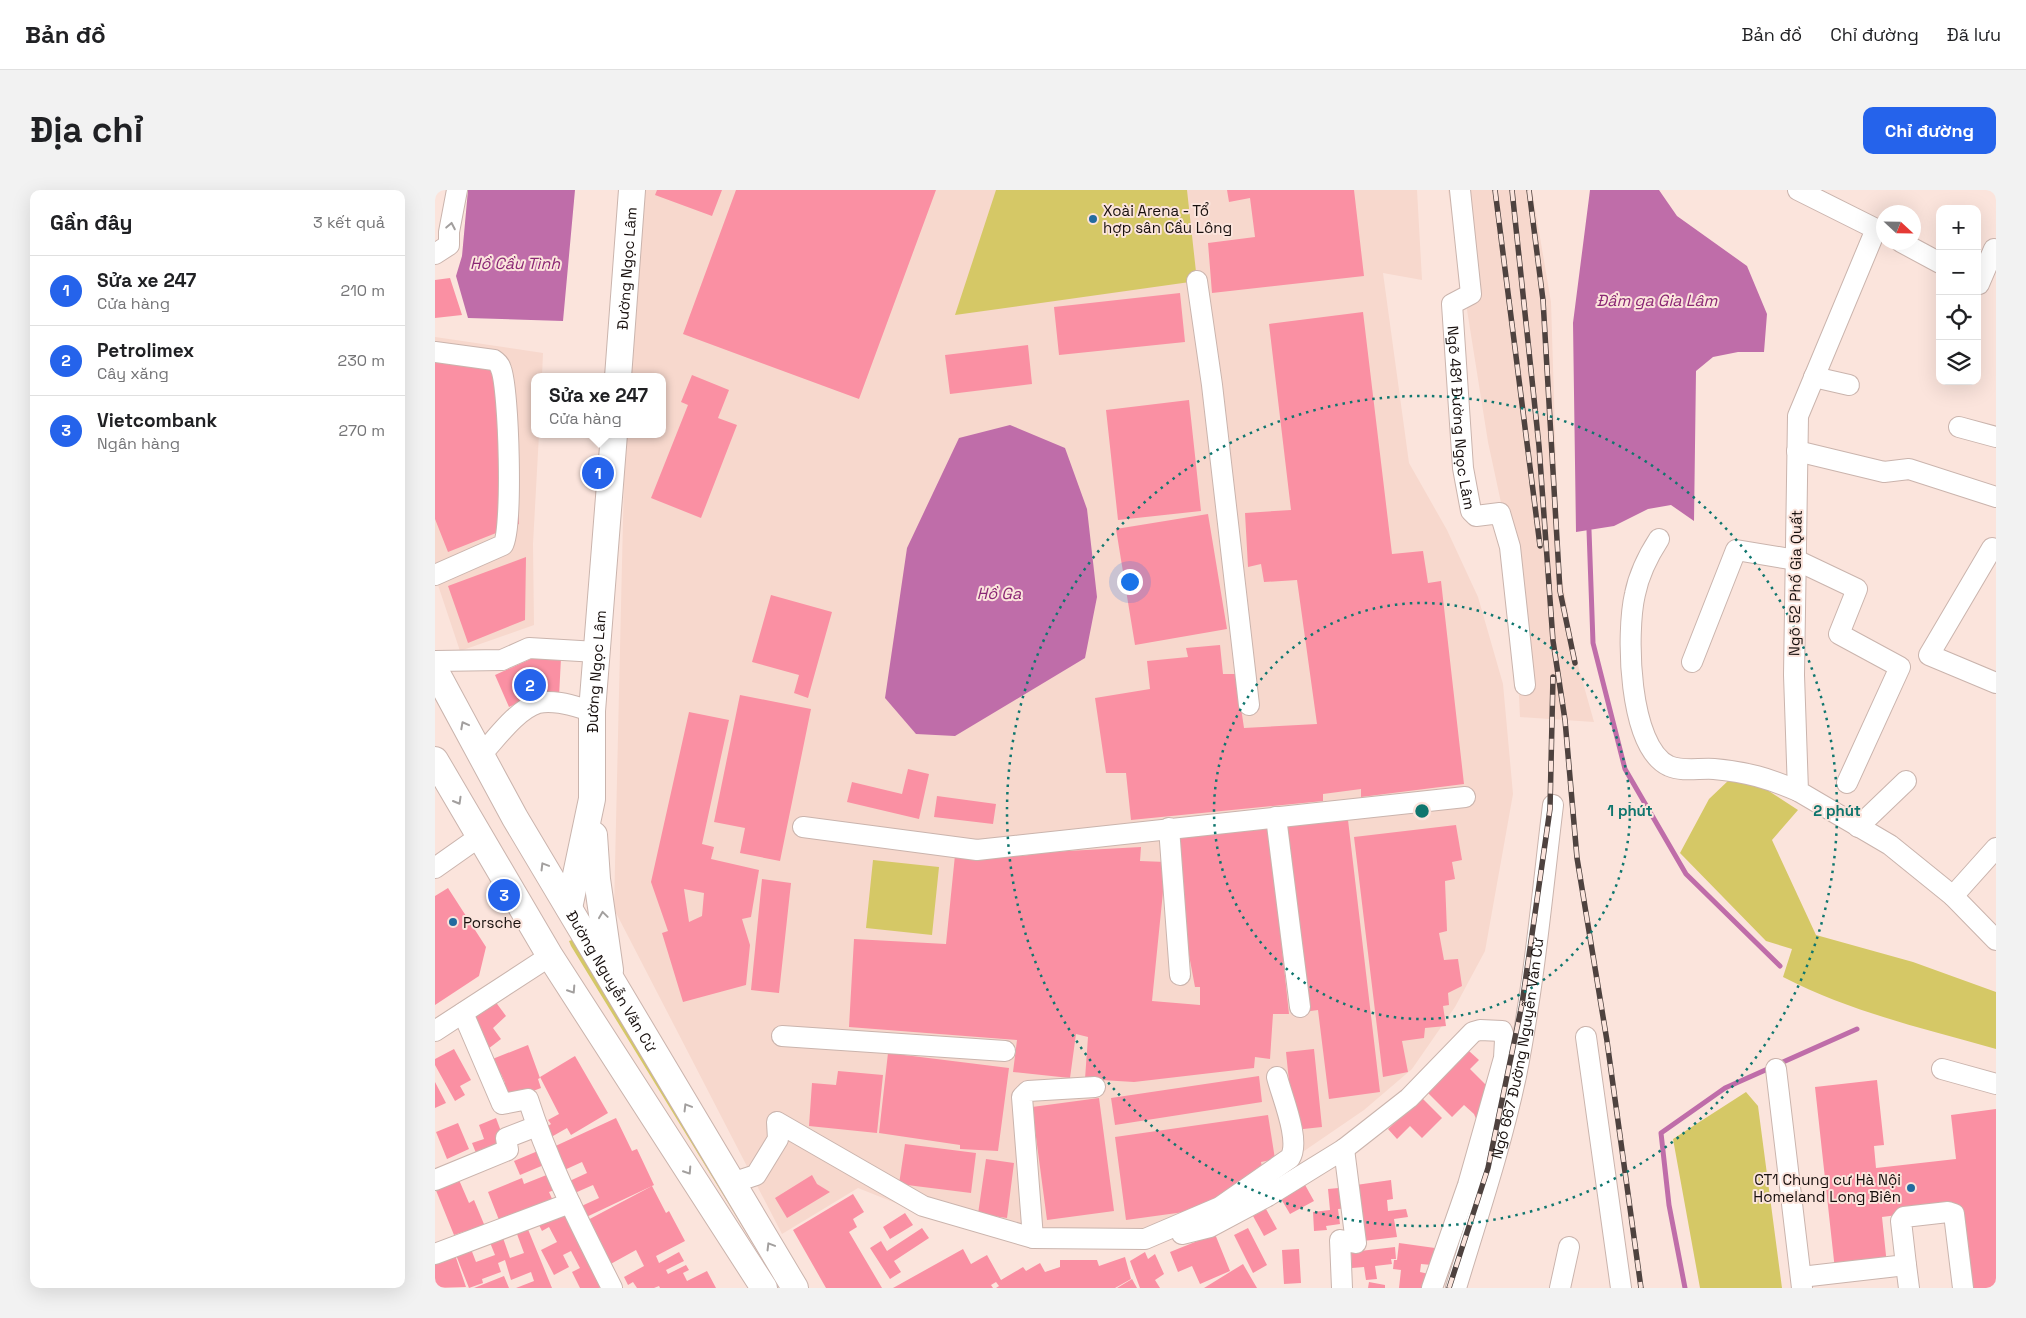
<!DOCTYPE html>
<html lang="vi">
<head>
<meta charset="utf-8">
<style>
  body { margin:0; font-family:"Space Grotesk",sans-serif; background:#f2f2f2; color:#202124 }
  .controls { position:absolute; right:15px; top:15px; display:grid; overflow:hidden; border-radius:10px; box-shadow:0 5px 20px #0002 }
  .controls button { width:45px; height:45px; display:grid; place-items:center; padding:0; border:0; border-bottom:1px solid #e0e0e0; background:#fff; color:#202124; font:25px sans-serif }
  .compass { position:absolute; left:1441px; top:15px; width:45px; height:45px; border-radius:50%; background:#fff; box-shadow:0 5px 20px #0002; rotate:112deg }
  .you { position:absolute; left:694px; top:391px; width:18px; height:18px; margin:-12px; border:4px solid #fff; border-radius:50%; background:#1a73e8; box-shadow:0 0 0 8px #1a73e833 }
  .badge { display:grid; place-items:center; width:32px; height:32px; border-radius:50%; background:#2563eb; color:#fff; font-size:16px; font-weight:700 }
  .pin { position:absolute; translate:-50% -50%; border:2px solid #fff; box-shadow:0 1px 5px #0006 }
  .popup { position:absolute; left:96px; top:183px; width:135px; height:65px; box-sizing:border-box; display:grid; place-content:center; border-radius:10px; background:#fff; filter:drop-shadow(0 1px 4px #0005); font-size:16px; white-space:nowrap; color:#757577 }
  .popup b { font-size:19px; color:#202124 }
  .popup::after { content:''; position:absolute; left:50%; top:100%; margin-left:-10px; border:10px solid transparent; border-top-color:#fff }
  .list { margin:0; padding:0; list-style:none }
  h2 { display:flex; justify-content:space-between; align-items:center; height:65px; margin:0; padding:0 20px; font-size:21px }
  h2 small { font-size:16px; font-weight:400; color:#757577 }
  .list li { display:grid; grid-template-columns:32px 1fr auto; gap:15px; align-items:center; box-sizing:border-box; height:70px; padding:0 20px; border-top:1px solid #e0e0e0 }
  .list b { display:block; font-size:19px; white-space:nowrap }
  .list p { margin:0; font-size:16px; white-space:nowrap; color:#757577 }
  .list em { font-size:16px; font-style:normal; color:#757577 }
  .icon { flex:none; width:28px; height:28px; fill:none; stroke:currentColor; stroke-width:2; stroke-linecap:round; stroke-linejoin:round }
  .map { position:relative; flex:none; width:1561px; height:1098px; overflow:hidden; border-radius:10px }
  header { display:flex; align-items:center; gap:30px; box-sizing:border-box; height:70px; padding:0 25px; background:#fff; border-bottom:1px solid #e0e0e0 }
  header strong { font-size:24px }
  nav { display:flex; gap:28px; margin-inline-start:auto; font-size:18px }
  .intro { display:flex; align-items:center; justify-content:space-between; box-sizing:border-box; height:120px; padding:0 30px }
  h1 { margin:0; font-size:35px }
  .button { padding:12px 22px; border-radius:10px; background:#2563eb; color:#fff; font-size:18px; font-weight:700 }
  main { display:flex; gap:30px; padding:0 30px }
  aside { flex:1; background:#fff; border-radius:10px; box-shadow:0 5px 20px #0002 }
  .map>svg:first-child { display:block }
</style>
</head>
<body>
<header>
<strong>Bản đồ</strong>
<nav><a>Bản đồ</a><a>Chỉ đường</a><a>Đã lưu</a></nav>
</header>
<div class="intro"><h1>Địa chỉ</h1><a class="button">Chỉ đường</a></div>
<main>
<aside>
<h2>Gần đây<small>3 kết quả</small></h2>
<ul class="list">
<li><span class="badge">1</span><div><b>Sửa xe 247</b><p>Cửa hàng</p></div><em>210 m</em></li>
<li><span class="badge">2</span><div><b>Petrolimex</b><p>Cây xăng</p></div><em>230 m</em></li>
<li><span class="badge">3</span><div><b>Vietcombank</b><p>Ngân hàng</p></div><em>270 m</em></li>
</ul>
</aside>
<div class="map">
<svg width="1561" height="1098" viewBox="0 0 1561 1098">
  <rect width="100%" height="100%" fill="#fbe4dc"/>
  <path fill="#f7d8cd" d="M195,0H982L987,90L948,83L974,273L1012,340L1043,407L1068,494L1078,604L1050,761L1020,817L977,879L929,920L853,972L729,1039L648,1056L506,1031L423,998L347,1044L179,719L190,244H227V187H191Z
    M1013,0H1097L1116,112L1124,371L1141,468L1159,532L1085,527L1079,406L1068,322L1053,252Z
    M0,147L108,163L107,187H99V244H104L98,354L99,435L25,461L0,386Z"/>
  <path fill="#d5c866" d="M561,0H752L762,91L520,125Z
    M1295,589L1329,598L1363,620L1337,650L1381,745L1478,772L1561,802V859C1487,838 1416,822 1348,787L1357,759L1331,751L1245,663L1274,609Z
    M438,670L504,677L497,745L431,738Z
    M137,750L140,753L345,1098L136,756L134,751Z
    M1311,902L1323,916L1347,1098H1265L1238,949Z"/>
  <path fill="#bf6da9" d="M33,0H140L128,131L33,128L21,86L27,66Z
    M1155,0H1224L1242,26L1312,76L1332,124L1329,162H1303L1278,167L1261,181L1259,331L1236,315L1213,319L1179,336L1141,342L1138,133Z
    M575,235L630,258L652,319L662,407L650,468L520,546L481,544L450,508L472,358L524,248Z"/>
  <g fill="none" stroke-linecap="round" stroke-linejoin="round">
    <path stroke="#bf6da9" stroke-width="5" d="M1154,340L1158,453L1190,579L1251,684L1345,776
      M1250,1098L1234,1015L1226,943L1290,898L1422,839"/>
  </g>
  <path fill="#fa90a3" fill-rule="evenodd" d="M222,0H287L277,26L220,5Z
    M301,0H501L424,209L248,144Z
    M792,0H919L929,86L777,103L773,53L820,47L815,8L794,12Z
    M15,88L27,125L0,128V90Z
    M745,103L750,152L624,165L619,117Z
    M928,122L957,364L988,361L993,393L1006,391L1029,594L926,607V599L888,604V611L696,630L691,583H671L660,508L715,499L712,471L753,467L751,458L785,455L788,484H801L809,538L882,534L862,390L829,392L826,374L813,377L810,323L856,320L834,134Z
    M593,155L597,194L515,204L510,165Z
    M59,167L82,219L84,334L13,362L0,329V169Z
    M257,185L294,200L283,228L302,235L266,328L216,308L253,215L246,212Z
    M754,210L766,321L683,330L671,220Z
    M773,324L792,439L700,455L681,339Z
    M91,367L90,430L33,453L13,396Z
    M336,405L397,422L373,508L359,503L364,485L317,472Z
    M100,467L126,468L124,507L100,505L74,517L60,485Z
    M305,505L376,519L345,671L305,663L310,638L279,632Z
    M254,522L294,530L267,654L279,657L276,669L324,680L316,727L307,729L315,755L311,795L248,812L227,743L233,741L216,692ZM249,699L269,703L267,726L254,732Z
    M473,579L494,584L484,629L412,612L417,592L467,604Z
    M502,606L561,614L558,634L499,627Z
    M913,630L945,902L894,909L883,820L868,822L844,636Z
    M834,635L854,824H838L835,869L820,867L819,878L699,892L650,889L653,847L641,844L635,888L578,882L582,850L414,837L419,749L511,754L520,665L550,663L587,666L614,662L706,657L705,671L731,672L717,811L765,815V797H760L754,765L740,648Z
    M1021,635L1027,670L1017,672L1020,689L1010,691L1012,741L1004,743L1009,770L1023,769L1027,796L1013,803L1014,815L1008,816L1011,836L990,838L989,848L967,851L973,882L948,887L919,647Z
    M327,689L356,693L344,803L316,800Z
    M13,698L51,757L44,786L0,815V706Z
    M57,807L71,826L58,838L66,849L53,859L33,830Z
    M93,855L105,888L103,889L106,898L72,911L66,895L70,893L66,884L61,886L55,870Z
    M19,859L36,890L25,896L30,905L20,911L0,875V869Z
    M879,859L887,937L859,940L851,862Z
    M1034,861L1044,870L1035,879L1053,897L1042,931L1039,924L1029,915L1017,927L993,903Z
    M453,863L574,878L563,961L525,959V955L444,943Z
    M140,866L173,923L136,945L132,938L111,950L105,941L116,934L113,930L124,924L105,887Z
    M403,881L448,885L442,943L374,936L377,893L401,895Z
    M824,886L827,912L680,935L676,908Z
    M1442,890L1449,955L1439,956L1441,978L1521,969L1516,925L1561,919V1098H1535L1526,1017L1447,1027L1452,1075L1400,1080L1380,897Z
    M0,892L11,913L0,918Z
    M664,908L679,1021L612,1030L597,917Z
    M987,908L1007,928L987,948L975,936L962,949L953,939Z
    M833,925L840,969L826,972L828,981L771,1019L691,1030L680,947Z
    M61,928L70,952L41,963L37,953L49,949L44,935Z
    M181,928L197,961L202,959L219,995L145,1030L140,1019L164,1008L158,995L133,1006L128,994L152,983L147,972L125,982L114,959Z
    M23,933L34,959L12,969L1,942Z
    M470,954L541,963L536,1003L464,994Z
    M110,958L116,972L85,985L79,971Z
    M551,969L579,973L572,1028L543,1024Z
    M119,982L125,998L114,1002L118,1011L66,1035L53,1002L87,988L89,994Z
    M21,983L34,1013L39,1010L51,1039L34,1046L31,1041L19,1045L0,998Z
    M377,985L382,994L395,1002L352,1028L340,1008Z
    M956,990L958,1009L952,1010L953,1021L971,1019L973,1027L959,1029L962,1047L928,1051L921,995Z
    M869,993L879,1011L855,1024L845,1007Z
    M217,996L231,1023L234,1021L250,1051L221,1066L224,1073L244,1062L249,1071L231,1080L233,1084L251,1075L254,1080L248,1083L252,1091L272,1081L281,1098H225L224,1096L219,1098H202L198,1092L193,1095L189,1087L209,1076L201,1060L172,1076L149,1032Z
    M914,997L916,1018L903,1019L905,1034L891,1036L892,1040L879,1041L878,1022L895,1020L893,999Z
    M418,1004L429,1022L418,1029L422,1037L414,1042L447,1098H391L358,1040Z
    M133,1015L173,1093L164,1098H145L137,1082L145,1078L136,1061L128,1065L134,1077L119,1085L106,1060L122,1052L114,1037L107,1041L102,1031Z
    M831,1019L842,1039L829,1046L818,1026Z
    M470,1023L478,1035L455,1049L448,1037Z
    M90,1032L117,1098H81L99,1091L96,1082L76,1090L70,1070L63,1073L66,1082L47,1089L48,1093L34,1098L21,1065L36,1059L41,1072L60,1065L54,1050L67,1045L75,1068L89,1063L79,1036Z
    M487,1038L494,1048L459,1071L466,1082L455,1089L435,1058L446,1051L452,1061Z
    M813,1038L832,1075L818,1083L799,1045Z
    M780,1044L795,1081L765,1094L757,1076L743,1082L735,1062Z
    M964,1053L1000,1058L997,1075L986,1074L985,1082L994,1084L992,1098H964L966,1080L958,1079L959,1070H962Z
    M960,1057L961,1069H956L957,1074L940,1076L942,1089L931,1090L929,1077L917,1078L916,1062Z
    M18,1059L31,1097L0,1098V1068Z
    M528,1059L536,1074L552,1065L566,1090L588,1077L591,1081L605,1073L610,1082L625,1077V1070H662L664,1076L690,1067L696,1089L680,1098H561L564,1096L561,1092L556,1095L558,1098H458Z
    M864,1059L866,1093L849,1094L847,1060Z
    M710,1062L713,1069L720,1064L729,1084L720,1090L725,1098H705L695,1071Z
    M808,1074L822,1098H769Z
    M69,1086L74,1098H39Z
    M697,1089L702,1098H682Z
    M934,1092L950,1095V1098H933Z"/>
  <g fill="none" stroke-linecap="round" stroke-linejoin="round">
    <g stroke="#cab4ad" stroke-width="22">
      <g id="minor">
        <path id="s1" d="M1025,0L1036,104L1017,114L1028,278L1036,321L1041,326L1065,323L1075,357L1090,495"/>
        <path d="M1363,0L1441,39L1363,226L1359,485L1363,601L1455,655L1518,706L1561,750"/>
        <path d="M1466,52L1505,73"/>
        <path d="M0,64L14,55V42L22,0"/>
        <path d="M762,91L777,195L814,515"/>
        <path d="M1542,93L1544,94L1559,59L1561,60"/>
        <path d="M0,162L59,170C62,172 65,175 66,179C74,199 78,339 68,355L0,385"/>
        <path d="M1379,187L1414,195"/>
        <path d="M1524,237L1561,247"/>
        <path d="M1362,261L1449,282L1474,279L1561,307"/>
        <path d="M1224,349C1213,366 1204,384 1200,404C1191,442 1193,557 1234,576C1248,582 1264,578 1279,579C1312,582 1333,588 1363,601"/>
        <path d="M1561,360L1557,358L1494,465L1561,493"/>
        <path d="M0,471L67,470L94,458L162,462"/>
        <path d="M1257,472L1301,360L1361,370L1422,399L1404,444L1465,477L1412,593"/>
        <path d="M45,566C61,549 81,520 103,513C120,509 141,517 157,521"/>
        <path d="M841,627L865,817"/>
        <path d="M368,637L542,660L1030,607"/>
        <path d="M1423,637L1471,591"/>
        <path d="M734,638L745,785"/>
        <path d="M0,678L44,647"/>
        <path d="M1518,706L1561,658"/>
        <path d="M28,823L67,914L93,909C114,975 146,1036 177,1098"/>
        <path d="M0,841L115,766"/>
        <path d="M347,846L570,861"/>
        <path d="M1151,847L1186,1098"/>
        <path d="M1341,879L1367,1098"/>
        <path d="M1507,879L1561,894"/>
        <path d="M0,990L73,960L71,948L102,936"/>
        <path d="M297,993L321,985L343,949L342,932L488,1016L598,1048L710,1049L785,1017L855,968C866,951 847,907 842,887"/>
        <path d="M747,1044L775,1037L833,1006L909,959L974,908L1038,842L1045,840L1067,841L1070,850L1069,868L1033,995L997,1098"/>
        <path d="M598,1048L587,907L593,901L660,897"/>
        <path d="M0,1064L135,1013"/>
        <path d="M1471,1075L1474,1098"/>
        <path d="M1366,1087L1471,1075L1466,1031L1469,1027L1513,1022L1519,1024L1528,1098"/>
        <path d="M907,1098L905,1050L921,1053L909,959"/>
        <path id="s2" d="M1021,1098C1042,1028 1066,957 1081,886C1099,796 1107,705 1118,615"/>
        <path d="M1125,1098L1134,1057"/>
      </g>
    </g>
    <g stroke="#cab4ad" stroke-width="28">
      <g id="major">
        <path id="s3" d="M183,187L197,0"/>
        <path id="s4" d="M0,480L80,628L360,1098"/>
        <path d="M0,570L115,766L329,1098"/>
        <path d="M159,645L162,689L175,780"/>
        <path id="s5" d="M134,718L157,609V521L179,244"/>
      </g>
    </g>
    <use href="#minor" stroke="#fff" stroke-width="20"/>
    <use href="#major" stroke="#fff" stroke-width="26"/>
    <g stroke="#4e423f" stroke-width="5.5">
      <path id="rail" d="M1060,0L1105,356
        M1077,0L1104,256L1118,451L1130,530L1142,668L1172,851L1206,1098
        M1094,0L1108,110L1125,401L1140,473
        M1014,1098L1053,978L1087,814L1115,619L1118,487"/>
    </g>
    <use href="#rail" stroke="#fbe4dc" stroke-width="4" stroke-dasharray="11" stroke-linecap="butt"/>
  </g>
  <defs><path id="oneway-chevron" d="M-2-3.5L2.5 0L-2 3.5" fill="none" stroke-width="1.6" stroke-linecap="round" stroke-linejoin="round" transform="scale(1.25)"/></defs>
  <g stroke="#a29f9e">
    <use href="#oneway-chevron" transform="translate(16 36) rotate(-79)"/>
    <use href="#oneway-chevron" transform="translate(29 535) rotate(-118)"/>
    <use href="#oneway-chevron" transform="translate(23 611) rotate(60)"/>
    <use href="#oneway-chevron" transform="translate(109 676) rotate(-121)"/>
    <use href="#oneway-chevron" transform="translate(168 725) rotate(-98)"/>
    <use href="#oneway-chevron" transform="translate(137 800) rotate(57)"/>
    <use href="#oneway-chevron" transform="translate(252 917) rotate(-121)"/>
    <use href="#oneway-chevron" transform="translate(253 981) rotate(57)"/>
    <use href="#oneway-chevron" transform="translate(335 1056) rotate(-121)"/>
  </g>
  <g fill="none" stroke="#0f766e" stroke-width="2.5" stroke-dasharray="2.5 5">
    <circle cx="987" cy="621" r="208"/>
    <circle cx="987" cy="621" r="415"/>
  </g>
  <g fill="#236b9f" stroke="#fbe4dc" stroke-width="2">
    <circle cx="658" cy="29" r="5"/>
    <circle cx="18" cy="732" r="5"/>
    <circle cx="1476" cy="998" r="5"/>
  </g>
  <g text-anchor="middle" dominant-baseline="central" stroke-width="4" stroke-linejoin="round" paint-order="stroke">
    <g font-size="15" fill="#170f0d" stroke="#fbe4dc" text-anchor="start">
      <text x="668" y="20">Xoài Arena - Tổ<tspan x="668" dy="17">hợp sân Cầu Lông</tspan></text>
      <text x="28" y="732">Porsche</text>
      <text x="1466" y="989" text-anchor="end">CT1 Chung cư Hà Nội<tspan x="1466" dy="17">Homeland Long Biên</tspan></text>
    </g>
    <g font-size="15" fill="#170f0d" stroke="#fbe4dc">
      <text stroke="none"><textPath href="#s3" startOffset="109">Đường Ngọc Lâm</textPath></text>
      <text stroke="none"><textPath href="#s1" startOffset="240">Ngõ 481 Đường Ngọc Lâm</textPath></text>
      <text transform="translate(1360 393) rotate(-89)">Ngõ 52 Phố Gia Quất</text>
      <text stroke="none"><textPath href="#s5" startOffset="239">Đường Ngọc Lâm</textPath></text>
      <text stroke="none"><textPath href="#s4" startOffset="358">Đường Nguyễn Văn Cừ</textPath></text>
      <text stroke="none"><textPath href="#s2" startOffset="248">Ngõ 667 Đường Nguyễn Văn Cừ</textPath></text>
    </g>
    <g font-size="16" font-style="italic" fill="#8a2674" stroke="#fbe4dc">
      <text x="80" y="73">Hồ Cầu Tình</text>
      <text x="1222" y="110">Đầm ga Gia Lâm</text>
      <text x="564" y="403">Hồ Ga</text>
    </g>
  </g>
  <circle cx="987" cy="621" r="8" fill="#0f766e" stroke="#fbe4dc" stroke-width="2.5"/>
  <g font-size="15" text-anchor="middle" font-weight="bold" fill="#0f766e" stroke="#fbe4dc" stroke-width="4" stroke-linejoin="round" paint-order="stroke">
    <text x="1195" y="626">1 phút</text>
    <text x="1402" y="626">2 phút</text>
  </g>
</svg>
<div class="controls">
<button>+</button>
<button>−</button>
<button><svg class="icon" aria-label="locate" viewBox="0 0 24 24"><circle cx="12" cy="12" r="6"/><path d="M12 2v4M12 18v4M2 12h4M18 12h4"/></svg></button>
<button><svg class="icon" aria-label="layers" viewBox="0 0 24 24"><path d="M12 4l9 5-9 5-9-5zM3 14l9 5 9-5"/></svg></button>
</div>
<svg class="compass" viewBox="-18 -18 36 36"><path d="M0-13l5 13h-10z" fill="#e53935"/><path d="M0 13l5-13h-10z" fill="#757577"/></svg>
<div class="you"></div>
<div class="pin badge" style="left:163px;top:283px">1</div>
<div class="popup"><b>Sửa xe 247</b>Cửa hàng</div>
<div class="pin badge" style="left:95px;top:495px">2</div>
<div class="pin badge" style="left:69px;top:705px">3</div>
</div>
</main>
</body>
</html>
